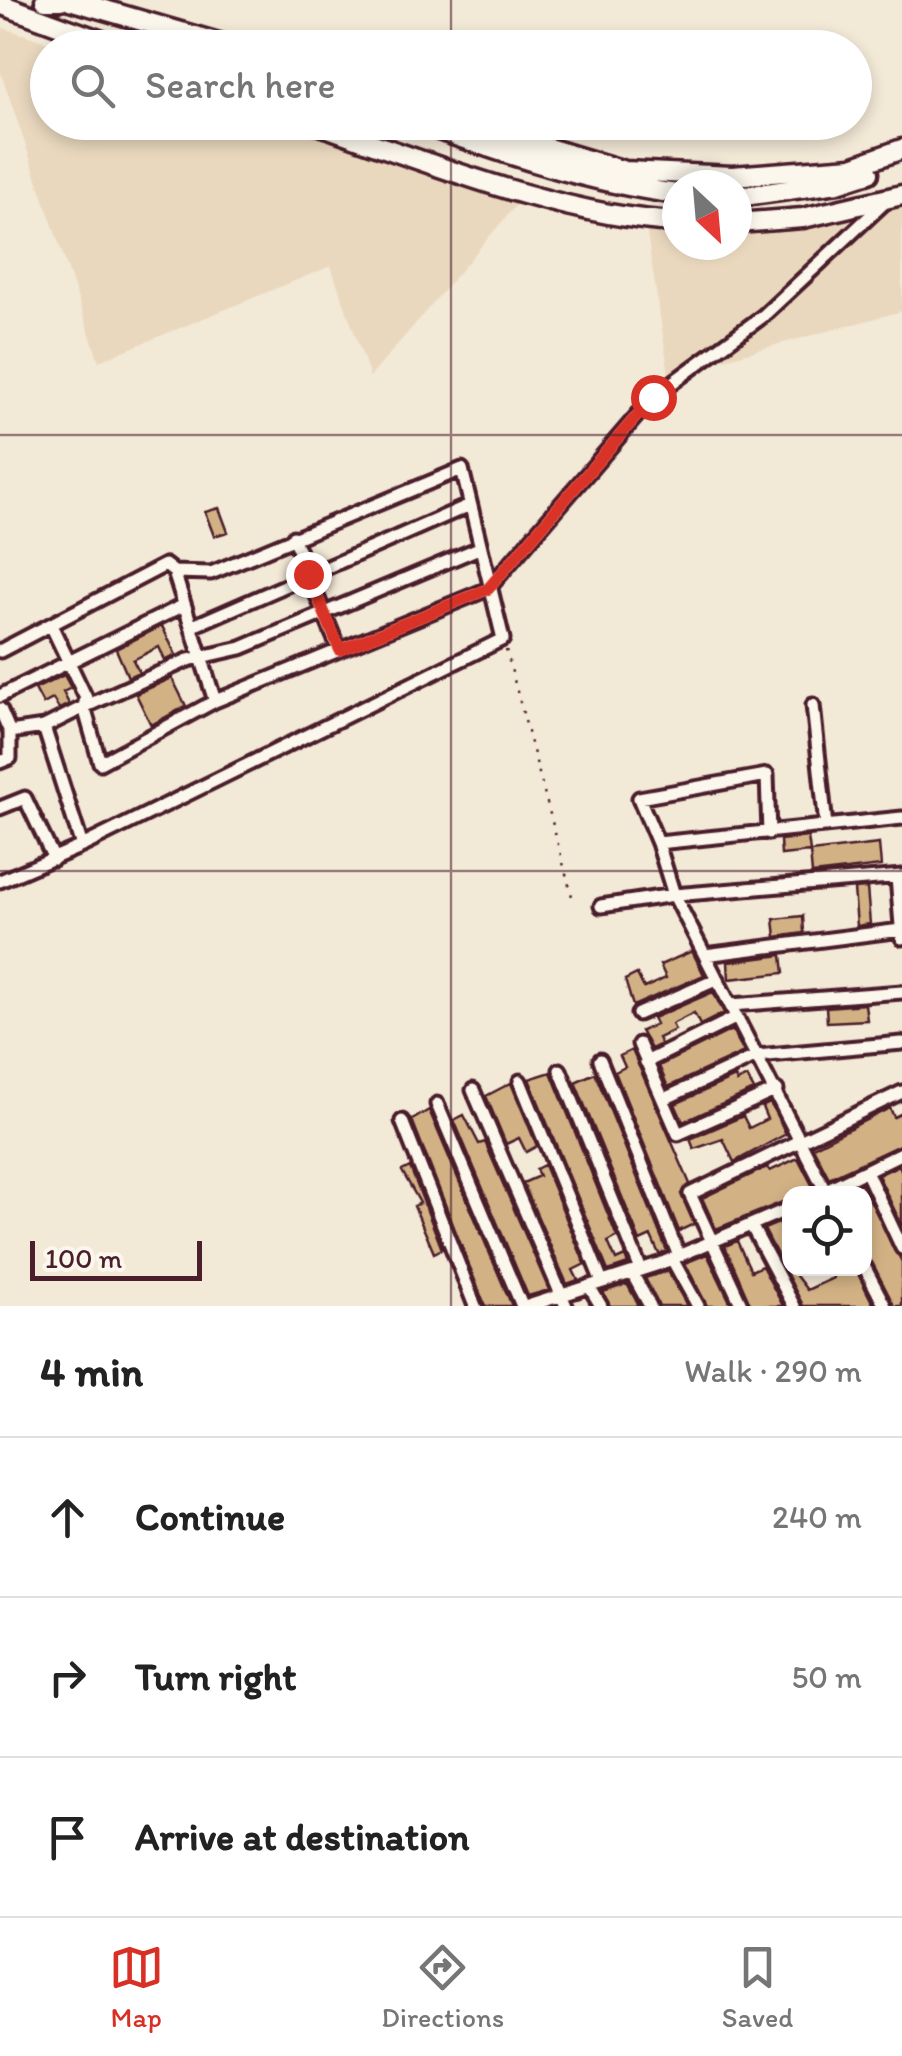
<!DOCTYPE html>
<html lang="en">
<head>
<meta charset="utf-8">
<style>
  body { margin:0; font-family:Itim,sans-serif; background:#f6f6f6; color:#222 }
  .controls { position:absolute; right:30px; bottom:30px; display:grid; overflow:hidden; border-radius:20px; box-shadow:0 5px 15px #0003 }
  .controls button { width:90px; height:90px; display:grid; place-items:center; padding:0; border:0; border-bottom:2px solid #e0e0e0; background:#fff; color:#222; font:50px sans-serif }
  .compass { position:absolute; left:662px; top:170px; width:90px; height:90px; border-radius:50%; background:#fff; box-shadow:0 5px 15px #0003; rotate:154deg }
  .scale { position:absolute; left:30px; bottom:25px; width:172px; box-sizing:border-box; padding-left:10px; border:5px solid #4a1f2b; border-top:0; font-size:28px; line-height:35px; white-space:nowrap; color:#4a1f2b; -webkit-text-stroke:8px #fbf7ec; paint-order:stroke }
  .stop { position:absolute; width:30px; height:30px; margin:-22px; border:8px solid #d93025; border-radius:50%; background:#fff }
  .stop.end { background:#d93025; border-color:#fff; box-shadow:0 2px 10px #0008 }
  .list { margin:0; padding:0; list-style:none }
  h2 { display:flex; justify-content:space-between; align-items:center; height:130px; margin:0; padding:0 40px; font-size:42px }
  h2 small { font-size:32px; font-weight:400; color:#767676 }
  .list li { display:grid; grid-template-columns:65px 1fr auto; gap:30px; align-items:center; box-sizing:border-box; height:160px; padding:0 40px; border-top:2px solid #e0e0e0 }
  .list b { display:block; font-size:38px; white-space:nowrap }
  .list em { font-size:32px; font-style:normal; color:#767676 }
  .icon { flex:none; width:55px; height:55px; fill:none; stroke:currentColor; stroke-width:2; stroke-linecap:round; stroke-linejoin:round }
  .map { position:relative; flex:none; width:902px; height:1306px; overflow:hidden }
  .search { position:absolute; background:#fff; box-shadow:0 5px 15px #0003; left:30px; right:30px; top:30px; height:110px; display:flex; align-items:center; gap:25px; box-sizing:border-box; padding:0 35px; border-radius:55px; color:#767676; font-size:38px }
  .sheet { height:610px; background:#fff }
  nav { display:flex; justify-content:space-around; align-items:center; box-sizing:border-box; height:140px; border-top:2px solid #e0e0e0; background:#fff; font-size:28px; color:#767676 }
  nav a { display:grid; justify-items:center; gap:5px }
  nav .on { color:#d93025 }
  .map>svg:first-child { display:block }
</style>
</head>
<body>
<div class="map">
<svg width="902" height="1306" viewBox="0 0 902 1306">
  <rect width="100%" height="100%" fill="#f3e9d7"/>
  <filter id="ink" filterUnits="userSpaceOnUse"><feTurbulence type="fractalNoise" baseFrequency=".01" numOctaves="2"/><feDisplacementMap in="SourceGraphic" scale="20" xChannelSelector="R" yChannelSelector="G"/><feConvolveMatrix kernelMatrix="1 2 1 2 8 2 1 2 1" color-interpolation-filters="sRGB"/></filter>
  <g filter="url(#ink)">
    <path fill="#e9d8be" d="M0,27L63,47L48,48V122L292,123L522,198L370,377L331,266L99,361L0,70Z
      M902,185V311L669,374L644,215L677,214V245H737V213L793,212L813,218Z"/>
    <path fill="#d2b285" stroke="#4a1f2b" stroke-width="2.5" d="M219,508L228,532L214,536L205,512Z
      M162,626L176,655L165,660L159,647L133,660L139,672L128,677L116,649Z
      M64,675L71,688L63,692L69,704L59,709L53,699L43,704L35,689Z
      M172,678L186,706L151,725L136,694Z
      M808,837L810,852L781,855L780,840Z
      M879,844L881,866L812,874L810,852Z
      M867,888L870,924L857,926L854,889Z
      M803,916L804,933L776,937L774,919Z
      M692,951L704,975L633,1006L625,980L637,974L644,988L666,978L660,965Z
      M782,955L784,973L729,979L728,962Z
      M713,992L724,1013L700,1025L694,1013L672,1024L675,1030L658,1038L661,1044L651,1049L641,1031L656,1024L653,1018Z
      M865,1004L867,1020L827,1022L826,1007Z
      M732,1030L744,1052L668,1087L659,1066Z
      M632,1050L690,1184L681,1194L694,1224L679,1231L615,1072L625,1067L620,1056Z
      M551,1072L617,1237L608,1242L616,1260L625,1256L628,1264L608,1271L529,1079Z
      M595,1073L667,1251L659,1254L651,1236L640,1241L575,1082Z
      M735,1077L737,1082L747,1077L754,1090L683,1122L675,1104Z
      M511,1083L537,1146L526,1152L519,1138L506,1144L486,1096Z
      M770,1103L786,1134L734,1162L723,1139L694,1149L690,1139L743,1116L749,1128L767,1119L762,1107Z
      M890,1108L894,1117L902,1113V1144L829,1178L813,1147Z
      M429,1110L512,1306H485L483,1301L412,1120Z
      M464,1115L479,1144L485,1142L549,1290L528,1296L454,1120Z
      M798,1158L813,1187L811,1194H790V1199L716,1229L702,1198L767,1167L770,1171Z
      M544,1165L585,1264L573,1270L578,1280L567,1284L523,1183L539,1176L536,1169Z
      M899,1165L902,1172V1226L878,1175Z
      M410,1167L442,1249L434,1253L414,1206L420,1203L402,1171Z
      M861,1183L902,1262V1306H894L872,1262L864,1257V1194H840Z
      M788,1219L790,1268L807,1290L833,1278L829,1268H840L842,1274L855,1268L874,1306H803L764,1229Z
      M737,1241L751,1271L762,1266L783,1306H751L725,1246Z
      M707,1254L732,1306H707L685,1263Z
      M668,1271L687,1306H659L645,1278Z
      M627,1284L639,1306H610L603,1292Z"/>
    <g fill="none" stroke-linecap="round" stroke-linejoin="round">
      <g stroke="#4a1f2b" stroke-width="19">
        <path id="minor" d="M293,537L339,650
          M174,572L215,701
          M51,625L86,698L84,707L188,660L241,648L479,548
          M193,626L470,505
          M0,651L165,565L174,572L211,573L462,469L503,639L82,846L0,881
          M0,696L182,606
          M813,705L826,826
          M0,709L10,732L44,727
          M0,762L10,758V732
          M0,808L25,798L54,859
          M658,843L639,798L767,775L769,833
          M82,846L44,727L84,707L100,763L215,701L488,589L653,397L763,316L884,203
          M897,877L902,938
          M601,906L674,895L658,843L902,818
          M705,955L901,930
          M731,1005L902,992
          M638,1014L718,979
          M639,1044L678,1134L777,1090
          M600,1060L679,1256
          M646,1062L737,1017
          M560,1070L641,1270
          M520,1081L602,1282
          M473,1090L566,1306
          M664,1099L757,1056L902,1043
          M437,1104L522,1306
          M402,1121L475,1306
          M866,1171L902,1248
          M820,1193L902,1153
          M827,1194L674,895L902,876
          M751,1225L794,1306
          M672,1259L698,1306
          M864,1266L885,1306
          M632,1273L650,1306
          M589,1286L601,1306
          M528,1306L662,1263L790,1208
          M742,1306L690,1194L902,1092"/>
      </g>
      <g stroke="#4a1f2b" stroke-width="25">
        <path id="trunk" d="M45,0H61
          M70,0L236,48
          M0,4L121,48
          M159,35L196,48
          M311,122C422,160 561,217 677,222
          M416,122C503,153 585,182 677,194
          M461,122L625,171L732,176L852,167L902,149
          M737,197L838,183L869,173
          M737,223L803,218L902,195"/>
      </g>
      <path stroke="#4a1f2b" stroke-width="2.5" stroke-dasharray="2.5 8" stroke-linecap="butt" d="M506,650L573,900"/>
      <use href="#minor" stroke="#fbf7ec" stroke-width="11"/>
      <use href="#trunk" stroke="#fbf7ec" stroke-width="18"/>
    </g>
  </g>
  <g fill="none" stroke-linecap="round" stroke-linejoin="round" filter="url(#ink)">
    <path stroke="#d93025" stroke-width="12" d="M308,574L340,650L488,589L653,397"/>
  </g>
  <path fill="none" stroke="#4a1f2b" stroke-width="2.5" stroke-opacity="0.55" d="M451,0V48M451,122V1306M0,435H902M0,871H902"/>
</svg>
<div class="controls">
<button><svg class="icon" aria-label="locate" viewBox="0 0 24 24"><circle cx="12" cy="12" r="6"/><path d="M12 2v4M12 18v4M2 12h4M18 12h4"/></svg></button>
</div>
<svg class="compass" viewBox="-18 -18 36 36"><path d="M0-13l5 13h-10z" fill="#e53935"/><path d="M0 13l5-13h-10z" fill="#767676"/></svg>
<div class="scale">100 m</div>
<div class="stop" style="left:653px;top:397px"></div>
<div class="stop end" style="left:308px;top:574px"></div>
<div class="search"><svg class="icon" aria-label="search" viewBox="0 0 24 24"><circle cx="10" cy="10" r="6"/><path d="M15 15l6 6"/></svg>Search here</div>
</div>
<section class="sheet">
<h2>4 min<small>Walk · 290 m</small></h2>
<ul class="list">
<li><svg class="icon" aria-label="ahead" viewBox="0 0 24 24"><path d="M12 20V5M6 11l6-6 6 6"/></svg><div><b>Continue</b></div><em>240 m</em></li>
<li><svg class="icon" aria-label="right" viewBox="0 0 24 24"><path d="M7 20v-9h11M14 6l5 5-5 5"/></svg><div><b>Turn right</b></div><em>50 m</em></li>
<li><svg class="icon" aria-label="arrive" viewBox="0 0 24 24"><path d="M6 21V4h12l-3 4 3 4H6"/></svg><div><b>Arrive at destination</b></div></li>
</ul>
</section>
<nav>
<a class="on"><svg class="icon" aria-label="map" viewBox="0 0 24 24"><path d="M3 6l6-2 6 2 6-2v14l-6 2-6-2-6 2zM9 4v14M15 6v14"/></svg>Map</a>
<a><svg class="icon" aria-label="directions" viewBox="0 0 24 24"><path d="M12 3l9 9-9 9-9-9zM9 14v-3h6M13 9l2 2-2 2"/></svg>Directions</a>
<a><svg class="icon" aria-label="saved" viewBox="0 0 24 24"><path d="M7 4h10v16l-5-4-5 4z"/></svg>Saved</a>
</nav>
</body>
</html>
